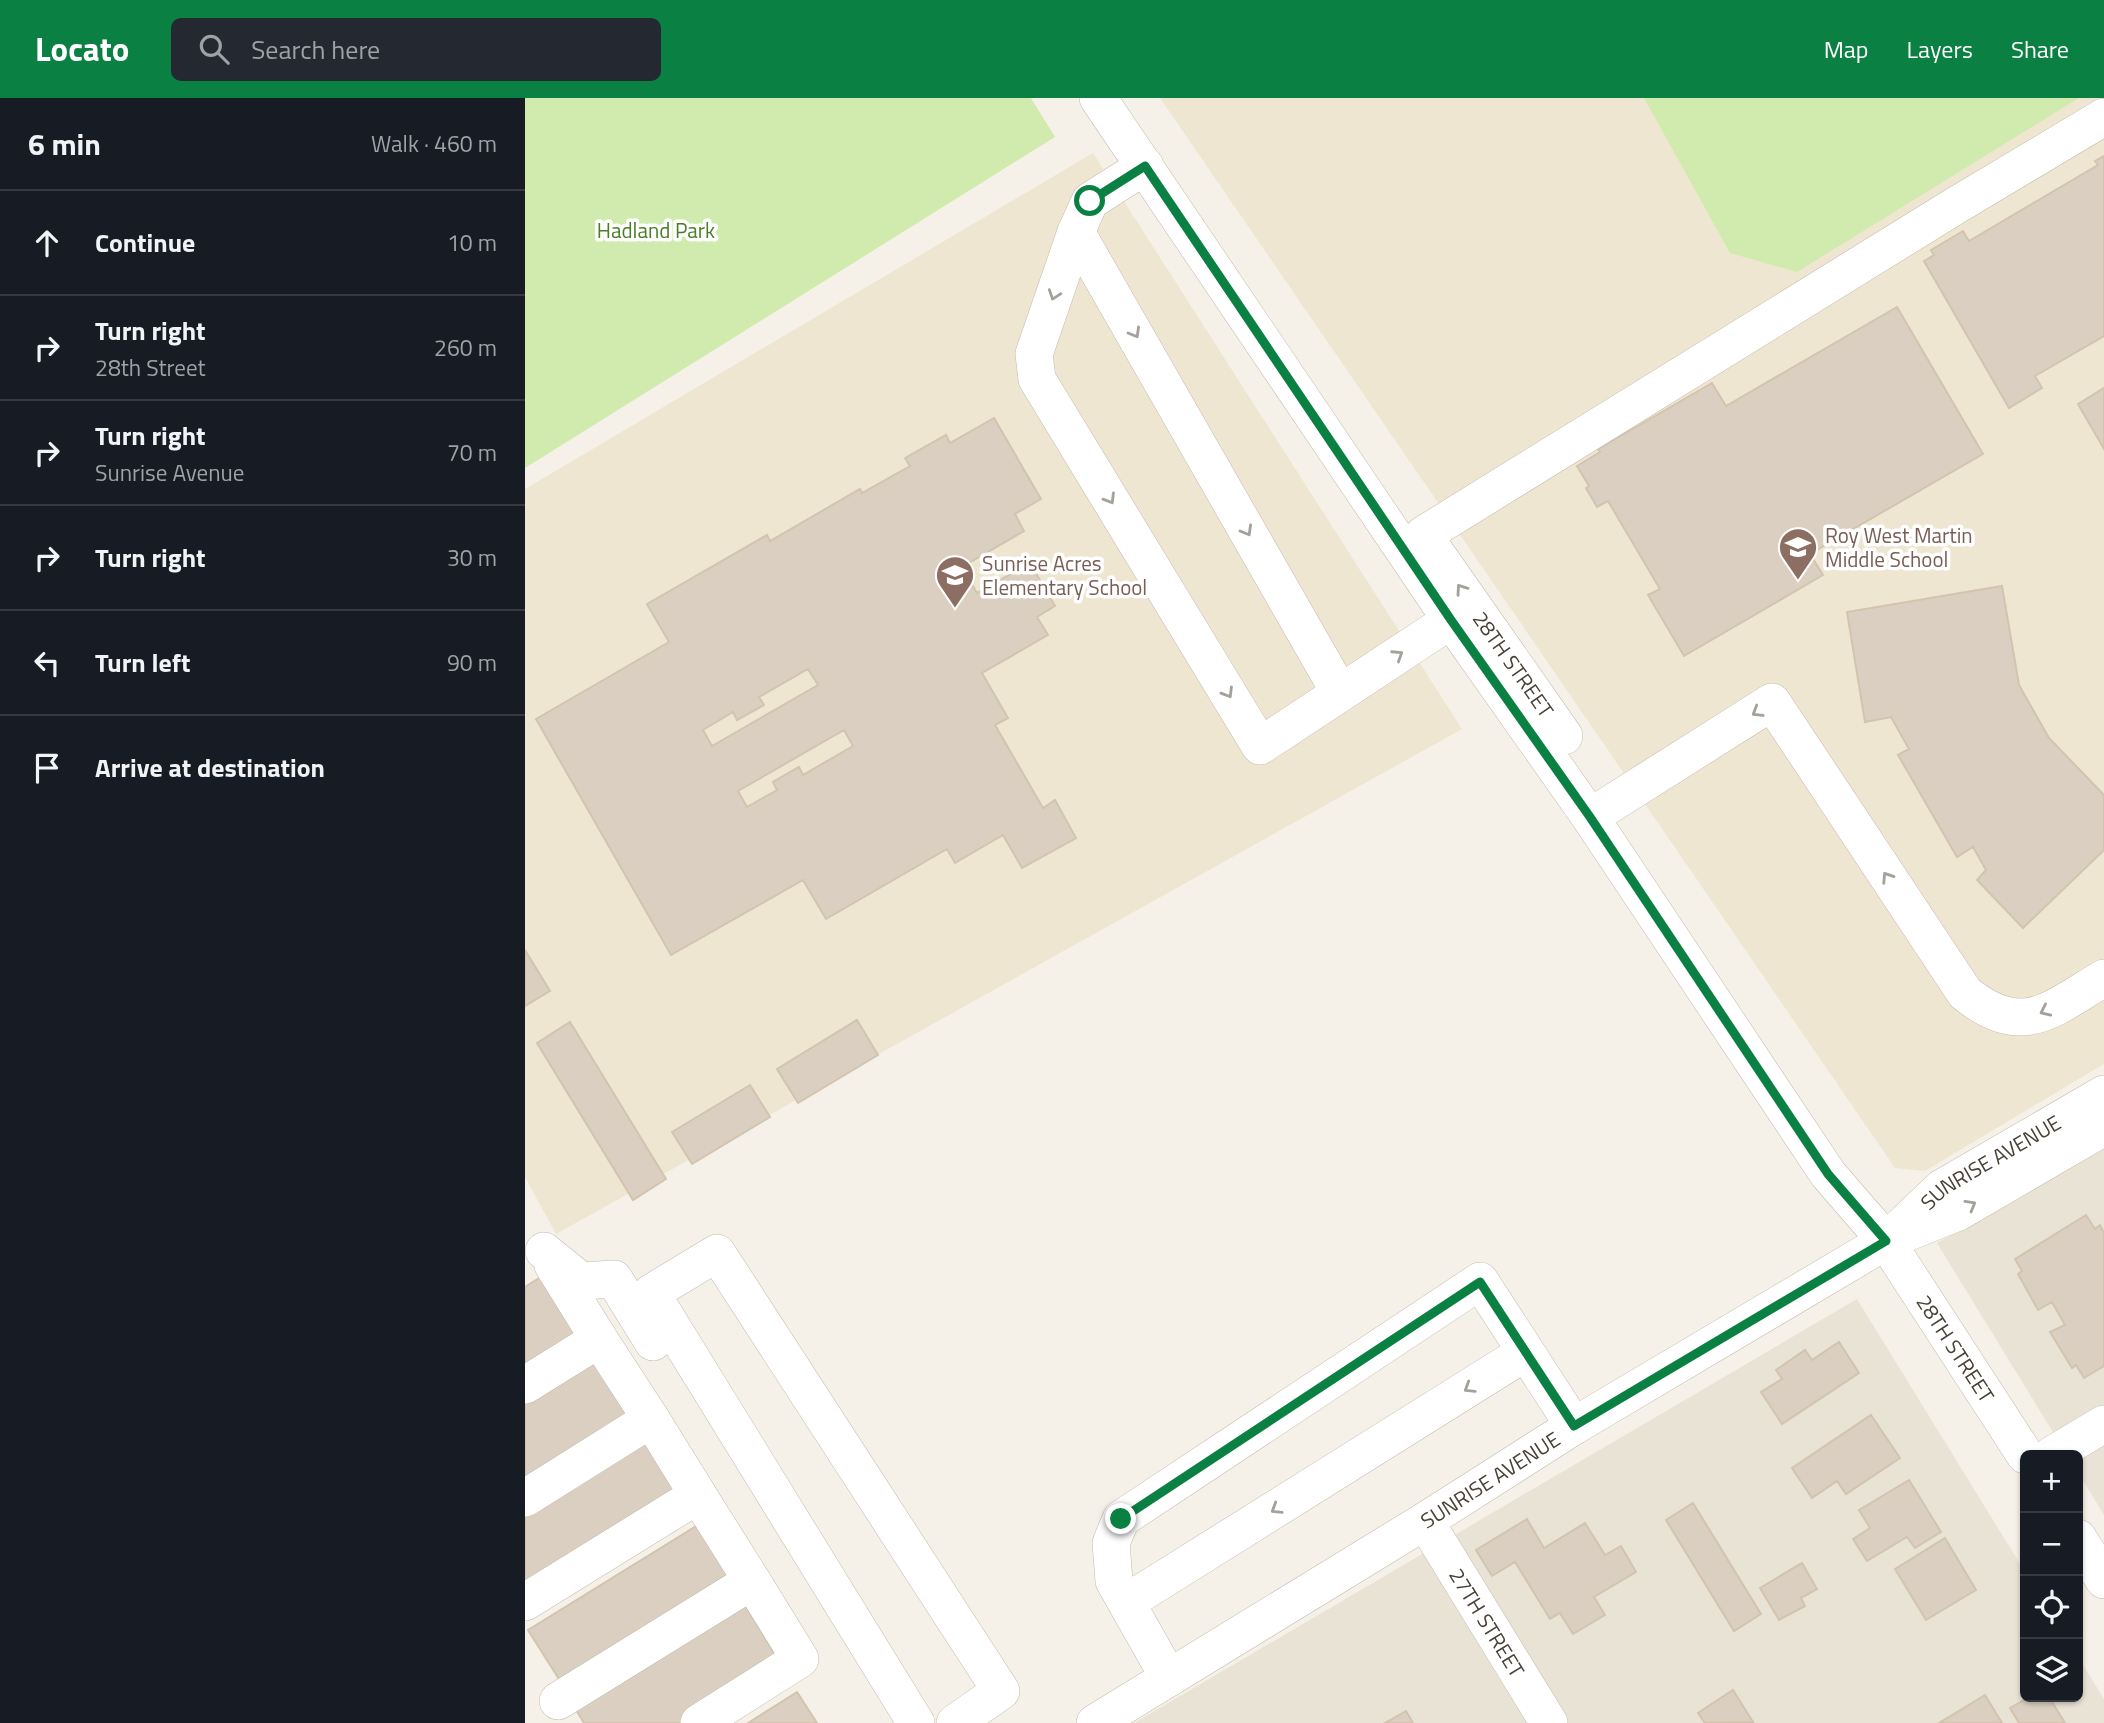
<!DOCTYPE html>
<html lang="en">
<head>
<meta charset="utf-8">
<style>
  body { margin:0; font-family:"Titillium Web",sans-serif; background:#242831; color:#f1f3f6 }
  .controls { position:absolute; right:21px; bottom:21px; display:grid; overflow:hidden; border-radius:10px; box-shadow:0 2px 5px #0004 }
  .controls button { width:63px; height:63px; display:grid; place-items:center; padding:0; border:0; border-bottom:2px solid #363941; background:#171b24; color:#f1f3f6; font:35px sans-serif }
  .stop { position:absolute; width:21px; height:21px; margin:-16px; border:5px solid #0b8043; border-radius:50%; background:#fff }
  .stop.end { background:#0b8043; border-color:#fff; box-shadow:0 2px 7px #0008 }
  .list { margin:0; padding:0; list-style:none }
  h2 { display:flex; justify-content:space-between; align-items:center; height:91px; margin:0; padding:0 28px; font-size:30px }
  h2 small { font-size:23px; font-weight:400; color:#9ea1a6 }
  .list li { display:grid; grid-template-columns:46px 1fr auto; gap:21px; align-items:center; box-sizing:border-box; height:105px; padding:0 28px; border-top:2px solid #363941 }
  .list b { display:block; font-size:26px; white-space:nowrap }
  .list p { margin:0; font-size:23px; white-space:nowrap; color:#9ea1a6 }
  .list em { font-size:23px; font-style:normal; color:#9ea1a6 }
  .icon { flex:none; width:38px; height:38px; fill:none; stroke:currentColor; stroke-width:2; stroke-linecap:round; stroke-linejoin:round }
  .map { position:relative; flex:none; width:1579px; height:1625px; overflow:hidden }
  header { display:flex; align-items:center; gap:42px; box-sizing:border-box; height:98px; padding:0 35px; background:#0b8043; color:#fff }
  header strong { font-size:33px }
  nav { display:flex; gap:38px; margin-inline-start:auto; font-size:24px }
  .search { width:490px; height:63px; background:#242831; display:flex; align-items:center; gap:18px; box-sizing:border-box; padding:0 24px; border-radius:10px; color:#9ea1a6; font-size:26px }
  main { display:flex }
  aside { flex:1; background:#171b24 }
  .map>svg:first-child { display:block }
</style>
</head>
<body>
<header>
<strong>Locato</strong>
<div class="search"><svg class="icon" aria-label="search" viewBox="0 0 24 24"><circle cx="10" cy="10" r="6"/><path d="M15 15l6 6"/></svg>Search here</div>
<nav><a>Map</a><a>Layers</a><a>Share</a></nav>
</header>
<main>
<aside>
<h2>6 min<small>Walk · 460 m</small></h2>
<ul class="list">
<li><svg class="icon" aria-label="ahead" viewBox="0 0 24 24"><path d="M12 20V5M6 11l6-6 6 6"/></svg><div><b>Continue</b></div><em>10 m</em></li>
<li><svg class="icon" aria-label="right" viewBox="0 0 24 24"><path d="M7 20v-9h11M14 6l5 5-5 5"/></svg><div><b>Turn right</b><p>28th Street</p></div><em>260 m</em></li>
<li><svg class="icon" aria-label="right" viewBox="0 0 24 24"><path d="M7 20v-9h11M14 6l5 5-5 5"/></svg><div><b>Turn right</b><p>Sunrise Avenue</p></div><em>70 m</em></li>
<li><svg class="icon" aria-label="right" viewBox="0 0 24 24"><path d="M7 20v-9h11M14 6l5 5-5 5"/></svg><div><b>Turn right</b></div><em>30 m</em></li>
<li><svg class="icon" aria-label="left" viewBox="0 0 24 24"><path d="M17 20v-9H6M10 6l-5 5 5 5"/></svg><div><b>Turn left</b></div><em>90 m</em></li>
<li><svg class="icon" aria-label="arrive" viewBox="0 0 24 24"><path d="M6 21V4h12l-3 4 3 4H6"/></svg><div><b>Arrive at destination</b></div></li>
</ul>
</aside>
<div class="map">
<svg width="1579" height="1625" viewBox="0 0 1579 1625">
  <rect width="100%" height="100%" fill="#f5f1e8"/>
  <path fill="#e9e3d6" d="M1579,1050V1417L1553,1374V1357H1542L1412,1145Z
    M1332,1201L1500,1474V1599H1553V1559L1579,1601V1625H609Z"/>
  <path fill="#efe6d1" d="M635,0H1579V966L1400,1073L1370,1070Z
    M568,55L937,631L31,1136L0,1079V391Z"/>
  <path fill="#d1ebaf" d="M0,0H506L530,39L0,370Z
    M1119,0H1554L1272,174L1205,155Z"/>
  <path fill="#dacfc0" stroke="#d2c4af" stroke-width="2" fill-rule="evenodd" d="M1579,58V238L1510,278L1517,290L1484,310L1399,163L1409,157L1406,152L1438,133L1444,143L1573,67L1570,63Z
    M1372,209L1458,356L1285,456L1298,477L1159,558L1123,497L1135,491L1083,403L1072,409L1061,390L1064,388L1052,368L1075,354L1073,351L1187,285L1201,308Z
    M1579,290V351L1553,306Z
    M469,320L516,401L490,416L499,433L437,469L452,495L505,465L530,508L512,519L523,537L457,575L483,620L470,627L518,710L530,702L551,740L497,770L478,737L430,765L422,751L301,821L278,782L146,857L11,621L144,544L122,506L242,437L245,443L335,391L337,395L385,368L380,360L421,337L425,345ZM283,571L293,587L187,648L178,632L208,614L212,622L239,607L234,599ZM319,632L328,648L278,677L274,669L248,684L252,692L222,709L213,693Z
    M1477,488L1494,587L1524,640L1579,697V752L1498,830L1452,782L1461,772L1448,749L1432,759L1373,657L1384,651L1366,619L1340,624L1322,514Z
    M0,852L25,893L0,908Z
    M332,922L353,957L273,1005L252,971Z
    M45,924L141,1081L108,1102L12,945Z
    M225,987L245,1019L167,1066L147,1034Z
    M1561,1117L1570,1131L1575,1127L1579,1135V1268L1559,1280L1551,1267L1547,1270L1525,1234L1540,1227L1527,1204L1513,1212L1493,1176L1497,1173L1490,1161Z
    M27,1172L61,1228L0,1266V1189Z
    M1314,1244L1334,1275L1257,1326L1236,1294L1257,1281L1251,1272L1280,1252L1287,1262Z
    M78,1256L112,1312L0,1381V1305Z
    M1346,1317L1375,1360L1321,1396L1312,1383L1287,1400L1267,1370Z
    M130,1338L164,1394L0,1495V1419Z
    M1384,1382L1416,1434L1390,1450L1382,1439L1342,1463L1328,1441L1345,1430L1334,1412Z
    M1168,1405L1236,1516L1209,1533L1141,1422Z
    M1002,1421L1019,1450L1060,1425L1080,1457L1096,1448L1111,1474L1069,1499L1080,1517L1048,1536L1035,1515L1025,1521L990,1464L967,1478L951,1452Z
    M181,1422L214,1476L37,1586L3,1532Z
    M1420,1440L1451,1492L1401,1522L1370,1471Z
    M1277,1465L1292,1491L1276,1500L1280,1508L1254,1522L1235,1490Z
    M219,1505L254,1563L154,1625H59L50,1610Z
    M1208,1592L1228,1624L1180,1625L1173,1615Z
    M272,1594L292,1625H223Z
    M1460,1597L1477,1625H1414Z
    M1504,1599H1524L1540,1625H1494L1485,1610Z
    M881,1613L888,1625H860Z"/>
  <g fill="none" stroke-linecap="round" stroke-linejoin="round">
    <g stroke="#c4bbad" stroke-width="38">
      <g id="minor">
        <path id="s1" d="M573,0L926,522L1065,719L1303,1076L1361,1143L1500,1357"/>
        <path d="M620,68L565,103L551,134L509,256L512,281L735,648L926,522"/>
        <path d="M551,134L815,595"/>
        <path d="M898,437L1430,108L1579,19"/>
        <path id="s2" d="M906,448L1039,638"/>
        <path d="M1065,719L1247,604L1440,895C1497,942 1527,911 1579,880"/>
        <path id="s3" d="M1377,1128L1417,1090L1579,996"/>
        <path d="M19,1153L56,1183L89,1181L128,1244"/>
        <path d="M0,1287L74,1241L28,1167"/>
        <path d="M1527,1357L1579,1326"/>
        <path d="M0,1400L126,1321L74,1241"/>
        <path id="s4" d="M900,1423L1024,1625"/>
        <path d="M1553,1440L1579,1482"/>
        <path d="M0,1504L173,1397L126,1321"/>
        <path d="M602,1504L1001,1254"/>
        <path d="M644,1580L589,1483L586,1445L596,1421L955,1183L1049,1328"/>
        <path d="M33,1603L227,1483L173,1397"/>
        <path d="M174,1625L275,1561L227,1483"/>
        <path d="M391,1625L126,1195L192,1155L476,1593L430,1625"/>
        <path id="s5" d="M570,1625L900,1423L1049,1328L1361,1143L1433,1114L1579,1029"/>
      </g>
    </g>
    <use href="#minor" stroke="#fff" stroke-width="37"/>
  </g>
  <defs><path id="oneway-chevron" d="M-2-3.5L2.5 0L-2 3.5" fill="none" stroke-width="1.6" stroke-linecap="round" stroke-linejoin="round" transform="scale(1.75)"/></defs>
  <g stroke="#a4a09a">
    <use href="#oneway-chevron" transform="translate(529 197) rotate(109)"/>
    <use href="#oneway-chevron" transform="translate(610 235) rotate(60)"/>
    <use href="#oneway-chevron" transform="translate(585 401) rotate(59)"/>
    <use href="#oneway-chevron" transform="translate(722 433) rotate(60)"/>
    <use href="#oneway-chevron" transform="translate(936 491) rotate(-125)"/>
    <use href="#oneway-chevron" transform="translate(873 557) rotate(-33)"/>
    <use href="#oneway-chevron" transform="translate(703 595) rotate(59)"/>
    <use href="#oneway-chevron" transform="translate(1232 614) rotate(148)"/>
    <use href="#oneway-chevron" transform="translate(1362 779) rotate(-123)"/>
    <use href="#oneway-chevron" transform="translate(1520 913) rotate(155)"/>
    <use href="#oneway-chevron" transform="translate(1446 1107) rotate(-30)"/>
    <use href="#oneway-chevron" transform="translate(944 1290) rotate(148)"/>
    <use href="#oneway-chevron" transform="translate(751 1411) rotate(148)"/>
  </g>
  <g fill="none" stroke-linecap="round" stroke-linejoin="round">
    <path stroke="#0b8043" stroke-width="9" d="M565,103L620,68L926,522L1065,719L1303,1076L1361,1143L1049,1328L955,1184L596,1421"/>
  </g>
  <defs>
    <g id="school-pin" transform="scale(2.0125)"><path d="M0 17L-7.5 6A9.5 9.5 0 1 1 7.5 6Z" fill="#8d6e63" stroke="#fff"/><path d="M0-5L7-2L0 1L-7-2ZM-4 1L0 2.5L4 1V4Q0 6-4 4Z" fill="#fff"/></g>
  </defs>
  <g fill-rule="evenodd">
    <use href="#school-pin" x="1273" y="449"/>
    <use href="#school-pin" x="430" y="477"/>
  </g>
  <g text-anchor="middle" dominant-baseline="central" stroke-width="7" stroke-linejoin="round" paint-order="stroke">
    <g font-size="21" fill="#497e25" stroke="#fff">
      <text x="131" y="132">Hadland Park</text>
    </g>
    <g font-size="21" fill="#785e54" stroke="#fff" text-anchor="start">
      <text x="1300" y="437">Roy West Martin<tspan x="1300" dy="24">Middle School</tspan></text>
      <text x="457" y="465">Sunrise Acres<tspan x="457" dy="24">Elementary School</tspan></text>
    </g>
    <g font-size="21" fill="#494136" stroke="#fff">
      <text stroke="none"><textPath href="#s2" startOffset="144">28TH STREET</textPath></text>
      <text stroke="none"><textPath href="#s3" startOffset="110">SUNRISE AVENUE</textPath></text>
      <text stroke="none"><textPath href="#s1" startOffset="1517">28TH STREET</textPath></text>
      <text stroke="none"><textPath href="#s5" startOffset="464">SUNRISE AVENUE</textPath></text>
      <text stroke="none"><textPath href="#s4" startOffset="119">27TH STREET</textPath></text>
    </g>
  </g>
</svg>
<div class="controls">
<button>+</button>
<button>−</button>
<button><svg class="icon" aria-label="locate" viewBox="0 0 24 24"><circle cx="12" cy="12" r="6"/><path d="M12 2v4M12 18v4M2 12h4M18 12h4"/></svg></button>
<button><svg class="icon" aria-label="layers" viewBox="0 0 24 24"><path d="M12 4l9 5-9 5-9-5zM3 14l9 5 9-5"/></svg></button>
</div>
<div class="stop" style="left:565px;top:103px"></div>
<div class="stop end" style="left:596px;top:1421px"></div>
</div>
</main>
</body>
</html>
